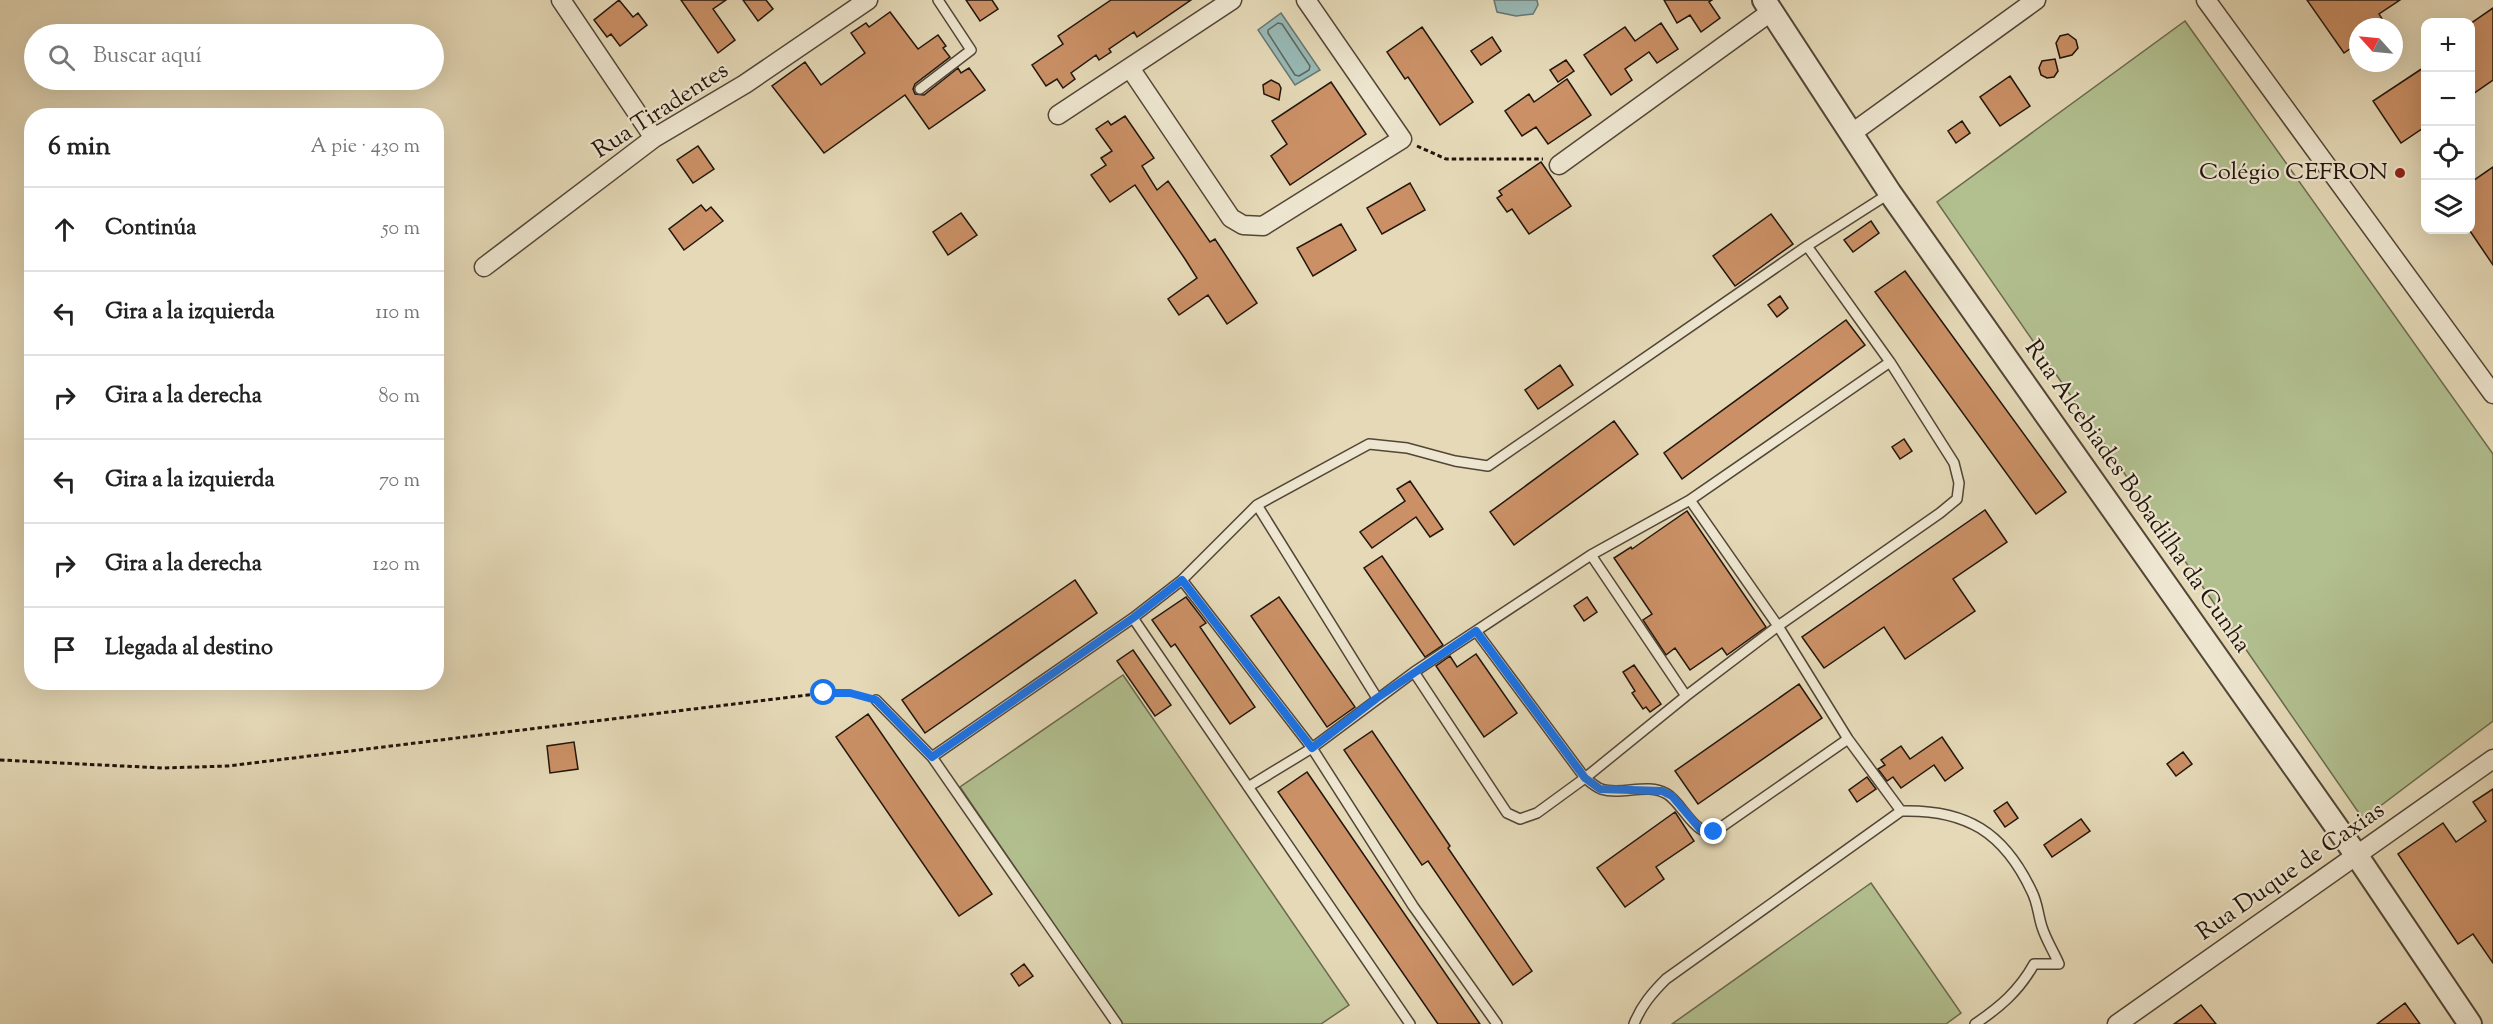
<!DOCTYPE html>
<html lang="es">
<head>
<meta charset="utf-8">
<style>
  body { margin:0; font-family:"Sorts Mill Goudy",serif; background:#f6f6f6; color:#222 }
  .controls { position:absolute; right:18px; top:18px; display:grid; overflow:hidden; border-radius:12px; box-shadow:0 6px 24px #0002 }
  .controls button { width:54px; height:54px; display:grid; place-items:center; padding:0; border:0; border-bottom:2px solid #e0e0e0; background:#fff; color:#222; font:30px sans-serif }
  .compass { position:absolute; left:2349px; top:18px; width:54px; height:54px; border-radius:50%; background:#fff; box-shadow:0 6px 24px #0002; rotate:297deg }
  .stop { position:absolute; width:18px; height:18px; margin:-14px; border:4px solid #1a73e8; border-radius:50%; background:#fff }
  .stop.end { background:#1a73e8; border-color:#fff; box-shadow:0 2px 6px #0008 }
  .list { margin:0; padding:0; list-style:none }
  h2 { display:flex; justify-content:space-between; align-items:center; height:78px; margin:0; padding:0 24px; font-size:26px }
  h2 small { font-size:20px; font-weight:400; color:#767676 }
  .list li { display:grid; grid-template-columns:39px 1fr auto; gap:18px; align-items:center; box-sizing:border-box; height:84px; padding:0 24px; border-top:2px solid #e0e0e0 }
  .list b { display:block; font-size:22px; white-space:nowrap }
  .list em { font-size:20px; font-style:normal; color:#767676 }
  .icon { flex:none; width:33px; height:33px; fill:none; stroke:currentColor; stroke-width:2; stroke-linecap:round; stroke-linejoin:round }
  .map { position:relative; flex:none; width:2493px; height:1024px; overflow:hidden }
  .search { position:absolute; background:#fff; box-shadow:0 6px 24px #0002; left:24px; top:24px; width:420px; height:66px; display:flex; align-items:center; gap:15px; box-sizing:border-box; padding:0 21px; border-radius:33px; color:#767676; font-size:22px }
  .panel { position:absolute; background:#fff; box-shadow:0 6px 24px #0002; left:24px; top:108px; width:420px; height:582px; border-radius:24px }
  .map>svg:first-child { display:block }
</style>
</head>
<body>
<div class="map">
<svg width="2493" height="1024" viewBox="0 0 2493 1024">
  <rect width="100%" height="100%" fill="#e5d9b7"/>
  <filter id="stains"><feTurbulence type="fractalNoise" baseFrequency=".00333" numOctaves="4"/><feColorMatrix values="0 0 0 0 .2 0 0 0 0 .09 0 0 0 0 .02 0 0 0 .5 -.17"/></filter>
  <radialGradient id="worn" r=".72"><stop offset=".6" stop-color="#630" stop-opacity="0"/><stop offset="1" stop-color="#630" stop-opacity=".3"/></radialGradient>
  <path fill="#b2c090" stroke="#6a6a4e" stroke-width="1.5" d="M2185,21L2493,454V721L2363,819L1937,202Z
    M1123,675L1349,1005L1321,1024H1122L960,787Z
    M1871,883L1961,1013L1946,1024H1672Z"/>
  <path fill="#98b9b6" stroke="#687772" stroke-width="1.5" d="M1494,0H1537L1538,5L1533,14L1516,16L1497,12Z
    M1281,13L1320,70L1295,85L1258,30Z"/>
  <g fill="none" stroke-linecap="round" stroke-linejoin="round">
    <path stroke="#5c6761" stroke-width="1.5" d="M1278,23L1282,24L1310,66L1309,70L1299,76L1295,75L1268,33V30Z"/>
  </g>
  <path fill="#cb9066" stroke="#21150c" stroke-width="1.5" d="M619,0L633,17L638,13L647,25L620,46L611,34L607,37L594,20Z
    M681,0H726L713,9L735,40L718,53Z
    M743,0H766L773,9L758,21Z
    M966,0H992L998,9L980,21Z
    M1111,0H1191L1137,37L1134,32L1109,49L1111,52L1099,60L1096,55L1071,73L1075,79L1063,88L1057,79L1046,86L1032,65L1063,44L1058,36Z
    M1664,0H1712L1709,2L1720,18L1701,32L1690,15L1677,23Z
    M2307,0H2400L2379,14L2387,27H2358V43L2344,53Z
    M2493,8V80L2470,96V24Z
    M890,12L918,49L938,35L946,46L943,48L950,57L915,84L913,89L915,94L924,95L958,68L961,73L969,68L985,90L929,129L905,95L824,153L772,86L805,62L821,85L865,53L851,33L866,23L869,27Z
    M1661,23L1678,49L1657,63L1649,52L1625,69L1632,80L1611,95L1584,55L1625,27L1635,41Z
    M1422,27L1473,102L1440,125L1408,77L1405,79L1387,52Z
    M2068,34L2076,40L2078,48L2072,55L2060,58L2056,43L2060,36Z
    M1492,37L1501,51L1481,65L1471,51Z
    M2055,59L2058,71L2054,77L2047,78L2041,75L2039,68L2042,61Z
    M1566,60L1574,71L1558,82L1550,70Z
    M2426,66V126L2401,143L2373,101Z
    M2010,76L2030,106L2000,126L1980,97Z
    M1567,79L1591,115L1548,144L1536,127L1522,136L1505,111L1529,94L1534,102Z
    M1271,80L1279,84L1281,88L1279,100L1264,94L1263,85Z
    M1331,82L1366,134L1290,185L1271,156L1287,144L1272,121Z
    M1125,116L1154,158L1142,166L1157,190L1168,181L1210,242L1215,239L1257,303L1227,324L1208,295L1179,315L1168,299L1197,278L1185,259L1135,185L1110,202L1091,175L1106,165L1101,158L1112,151L1096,129L1108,121L1111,125Z
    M1962,121L1970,133L1956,143L1948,131Z
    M698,146L714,169L693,183L677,160Z
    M1541,162L1571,206L1529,234L1512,209L1507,212L1497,198L1502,195L1499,191Z
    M2493,167V265L2470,231V183Z
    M1410,183L1425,210L1382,234L1367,208Z
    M701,205L706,211L711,207L723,221L684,250L669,229Z
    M961,213L977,235L948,255L933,232Z
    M1771,214L1793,244L1735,286L1713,256Z
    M1871,221L1879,233L1853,252L1844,240Z
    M1341,224L1356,250L1313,276L1297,248Z
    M1905,271L2066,492L2036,514L1875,292Z
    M1780,296L1788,308L1777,317L1768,305Z
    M1846,320L1865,345L1682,479L1664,453Z
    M1560,365L1573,385L1538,409L1525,390Z
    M1614,421L1638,454L1514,545L1490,512Z
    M1904,439L1912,451L1900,459L1892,447Z
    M1410,481L1443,529L1430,537L1416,517L1372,548L1360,532L1405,501L1397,489Z
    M1985,510L2007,542L1953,579L1975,611L1905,659L1884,627L1824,668L1802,637Z
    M1687,511L1766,627L1727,655L1722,648L1690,670L1675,648L1666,655L1643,620L1652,614L1614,558L1631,547L1632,549Z
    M1382,556L1443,645L1425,657L1364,568Z
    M1075,580L1097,613L925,733L902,700Z
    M1186,597L1206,623L1200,627L1255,707L1230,724L1175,644L1171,647L1152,620Z
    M1279,597L1355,707L1327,727L1251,616Z
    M1587,597L1597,612L1584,621L1574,606Z
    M1133,650L1171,705L1155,716L1117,661Z
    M1476,654L1517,713L1484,737L1436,666L1450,656L1457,667Z
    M1634,665L1661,704L1650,712L1646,707L1643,709L1632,693L1635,691L1623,672Z
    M1799,684L1822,718L1698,804L1675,771Z
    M868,714L992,894L959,916L836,737Z
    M1372,731L1450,846L1448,848L1532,971L1513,985L1428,861L1422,865L1344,750Z
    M1942,737L1963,768L1945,781L1934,765L1901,788L1893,777L1887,781L1878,769L1885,765L1881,760L1901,746L1910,759Z
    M574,742L578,769L550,773L547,746Z
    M2183,752L2192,764L2176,776L2167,764Z
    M1307,772L1480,1024H1438L1278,792Z
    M1867,777L1876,789L1857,802L1849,790Z
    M2493,789V963L2473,934L2458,944L2398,854L2443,823L2456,842L2486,821L2473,802Z
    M2007,802L2018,818L2005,827L1994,811Z
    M1675,812L1694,841L1656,867L1664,879L1625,907L1597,868Z
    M2081,819L2090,831L2052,857L2044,845Z
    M1024,964L1033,976L1019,986L1011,974Z
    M2405,1003L2420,1024H2377Z
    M2201,1005L2216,1024H2174Z"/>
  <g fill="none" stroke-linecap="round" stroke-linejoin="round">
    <g stroke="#524637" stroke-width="12">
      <path id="service" d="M920,89L971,50L938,0
        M1690,500L1778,626L1848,739L1901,811
        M1257,505L1377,698
        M1591,555L1686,696
        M1182,580L1312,748L1413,906L1497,1024
        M1133,618L1410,1024
        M1476,631L1585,778C1590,782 1596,787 1601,789C1622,796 1647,782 1667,794C1684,804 1697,844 1720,828L1848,739
        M1414,672L1507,813L1520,819L1537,813L1585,778L1686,696L1778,626L1940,513L1957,499L1959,483L1954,463L1890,362L1807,246
        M876,700L932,757L1133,618L1182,580L1257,505L1369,444L1407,448L1455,461L1488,466L1807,246L1890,193
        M932,757L1117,1024
        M1248,787L1312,748L1414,672L1591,555L1690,500L1890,362
        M1634,1024C1641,1006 1652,993 1666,979L1901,811C1966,809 2004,832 2032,892C2038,904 2038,915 2042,927C2046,940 2054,952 2059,964H2034C2019,991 2000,1007 1975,1024"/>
    </g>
    <g stroke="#524637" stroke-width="21">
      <path id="minor" d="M561,0L654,138
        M2206,0L2493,394
        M1130,68L1231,218L1243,225L1263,226L1402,139L1306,0
        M1058,115L1232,0
        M1852,133L2036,0
        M1559,165L1772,11
        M484,267L654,138L745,84L868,0
        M2117,1024L2493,759"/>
    </g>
    <g stroke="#524637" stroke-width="26">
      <path id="tertiary" d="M1764,0L1890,193L2357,856L2470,1024"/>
    </g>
    <path stroke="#21150c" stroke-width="3" stroke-dasharray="4.5 3" stroke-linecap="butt" d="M1417,146L1446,159H1543
      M0,760L163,768L228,766L824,693H850L863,697"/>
    <use href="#service" stroke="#eee6d0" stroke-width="9"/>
    <use href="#minor" stroke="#eee6d0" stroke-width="18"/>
    <use href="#tertiary" stroke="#eee6d0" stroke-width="22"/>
  </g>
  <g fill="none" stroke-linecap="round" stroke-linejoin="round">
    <path stroke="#1a73e8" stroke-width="8" d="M824,693H850L876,700L932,757L1133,618L1182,580L1312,748L1377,698L1476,631L1585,778L1600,789L1662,791L1672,796L1700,829L1714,832"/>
  </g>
  <circle fill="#8f2418" stroke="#eee6d0" stroke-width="2" cx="2400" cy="173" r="6"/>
  <g text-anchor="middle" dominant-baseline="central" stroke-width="4.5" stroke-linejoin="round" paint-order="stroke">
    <g font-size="24" fill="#21150c" stroke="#eee6d0">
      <text transform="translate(661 111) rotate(-33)">Rua Tiradentes</text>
      <text transform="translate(2137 497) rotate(55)">Rua Alcebiades Bobadilha da Cunha</text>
      <text transform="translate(2291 872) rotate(-35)">Rua Duque de Caxias</text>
    </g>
    <g font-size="24" fill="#21150c" stroke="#eee6d0" text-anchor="end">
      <text x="2388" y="173">Colégio CEFRON</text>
    </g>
  </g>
  <rect width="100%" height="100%" filter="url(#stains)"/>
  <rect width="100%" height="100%" fill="url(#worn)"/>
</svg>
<div class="controls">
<button>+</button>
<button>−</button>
<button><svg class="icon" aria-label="locate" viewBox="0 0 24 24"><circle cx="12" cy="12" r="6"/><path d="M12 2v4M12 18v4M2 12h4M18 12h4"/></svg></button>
<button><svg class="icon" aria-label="layers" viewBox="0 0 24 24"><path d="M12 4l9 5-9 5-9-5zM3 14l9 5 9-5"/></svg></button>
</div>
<svg class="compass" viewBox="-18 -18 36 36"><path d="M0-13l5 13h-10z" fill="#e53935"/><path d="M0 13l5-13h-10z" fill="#767676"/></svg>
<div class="stop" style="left:824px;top:693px"></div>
<div class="stop end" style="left:1714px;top:832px"></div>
<div class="search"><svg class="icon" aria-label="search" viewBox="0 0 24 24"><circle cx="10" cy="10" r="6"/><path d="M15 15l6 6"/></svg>Buscar aquí</div>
<section class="panel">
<h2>6 min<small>A pie · 430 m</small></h2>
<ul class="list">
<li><svg class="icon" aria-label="ahead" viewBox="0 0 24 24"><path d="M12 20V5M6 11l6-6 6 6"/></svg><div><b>Continúa</b></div><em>50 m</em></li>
<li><svg class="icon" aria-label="left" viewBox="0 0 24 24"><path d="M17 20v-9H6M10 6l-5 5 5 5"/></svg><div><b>Gira a la izquierda</b></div><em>110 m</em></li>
<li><svg class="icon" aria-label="right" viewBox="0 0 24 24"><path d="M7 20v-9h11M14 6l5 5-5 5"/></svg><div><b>Gira a la derecha</b></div><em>80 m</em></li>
<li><svg class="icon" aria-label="left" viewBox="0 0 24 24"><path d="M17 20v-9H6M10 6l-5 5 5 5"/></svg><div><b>Gira a la izquierda</b></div><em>70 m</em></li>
<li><svg class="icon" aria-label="right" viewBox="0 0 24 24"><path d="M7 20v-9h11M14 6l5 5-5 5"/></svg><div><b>Gira a la derecha</b></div><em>120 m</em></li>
<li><svg class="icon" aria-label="arrive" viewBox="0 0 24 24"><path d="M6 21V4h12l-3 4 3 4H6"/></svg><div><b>Llegada al destino</b></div></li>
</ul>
</section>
</div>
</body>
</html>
